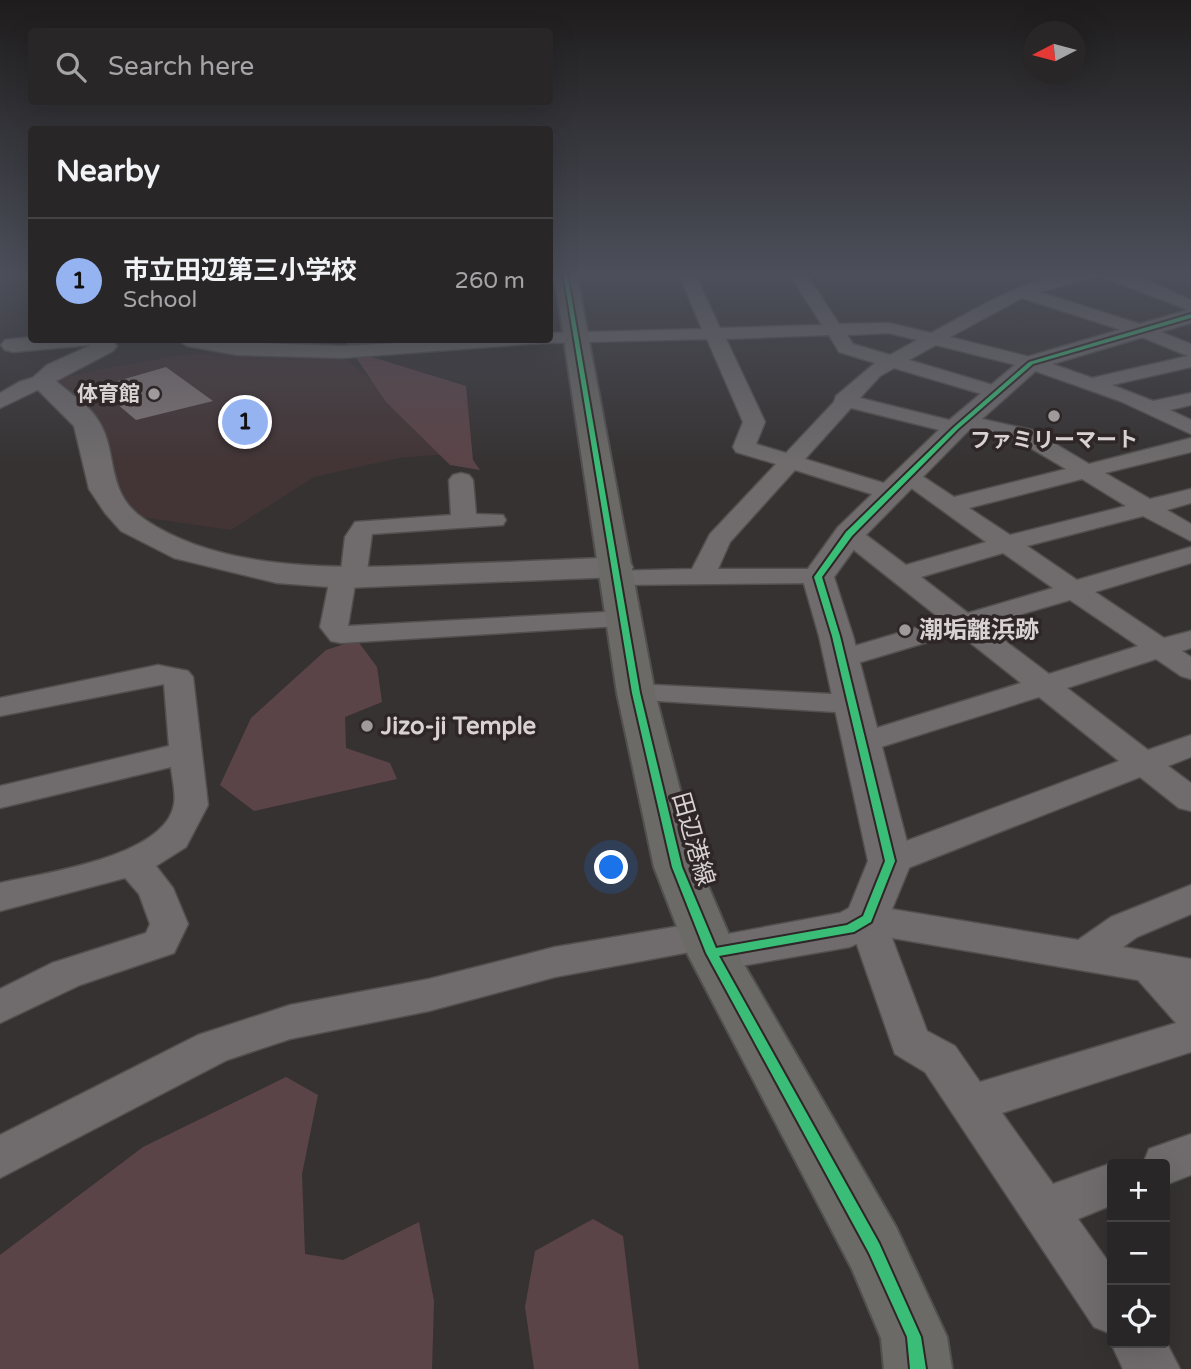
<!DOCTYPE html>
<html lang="en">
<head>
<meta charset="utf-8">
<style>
  body { margin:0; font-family:"Varela Round","Noto Sans JP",sans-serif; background:#302e2e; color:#f1f3f6 }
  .controls { position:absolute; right:21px; bottom:21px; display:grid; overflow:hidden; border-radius:7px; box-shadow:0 7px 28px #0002 }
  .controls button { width:63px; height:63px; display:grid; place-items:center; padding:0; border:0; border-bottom:2px solid #444343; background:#282626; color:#f1f3f6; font:35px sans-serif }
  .compass { position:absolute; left:1023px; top:21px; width:63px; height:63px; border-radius:50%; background:#282626; box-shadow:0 7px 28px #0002; rotate:264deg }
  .you { position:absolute; left:612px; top:868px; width:24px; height:24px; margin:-18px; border:5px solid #fff; border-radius:50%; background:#1a73e8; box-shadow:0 0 0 10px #1a73e833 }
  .badge { display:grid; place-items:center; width:46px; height:46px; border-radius:50%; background:#95b2f1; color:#111; font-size:23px; font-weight:700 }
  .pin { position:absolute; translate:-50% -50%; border:4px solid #fff; box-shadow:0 2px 7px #0006 }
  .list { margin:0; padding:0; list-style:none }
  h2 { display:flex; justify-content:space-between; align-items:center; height:91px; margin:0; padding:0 28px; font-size:30px }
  h2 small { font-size:23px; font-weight:400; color:#a5a5a7 }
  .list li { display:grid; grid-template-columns:46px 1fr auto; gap:21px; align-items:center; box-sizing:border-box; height:126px; padding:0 28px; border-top:2px solid #444343 }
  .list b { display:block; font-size:26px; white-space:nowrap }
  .list p { margin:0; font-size:23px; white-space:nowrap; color:#a5a5a7 }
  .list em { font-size:23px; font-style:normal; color:#a5a5a7 }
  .icon { flex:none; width:38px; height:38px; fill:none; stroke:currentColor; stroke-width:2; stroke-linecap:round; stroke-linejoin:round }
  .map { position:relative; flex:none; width:1191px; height:1369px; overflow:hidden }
  .search { position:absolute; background:#282626; box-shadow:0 7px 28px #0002; left:28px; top:28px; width:525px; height:77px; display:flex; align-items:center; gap:18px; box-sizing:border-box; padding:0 24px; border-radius:7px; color:#a5a5a7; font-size:26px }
  .panel { position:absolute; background:#282626; box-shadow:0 7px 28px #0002; left:28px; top:126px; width:525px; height:217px; border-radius:7px }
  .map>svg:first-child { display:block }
</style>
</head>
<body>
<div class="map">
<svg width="1191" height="1369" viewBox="0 0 1191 1369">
  <rect width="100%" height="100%" fill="#363232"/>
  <path fill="#433536" d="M217,351L346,359L458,453L399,458L314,477L231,530L134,516L103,467L96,430L41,381L185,354Z"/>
  <path fill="#5b4448" d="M296,340H366L364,341L372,357L466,386L473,460L480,470L450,465L386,402L345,341C328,340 311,347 296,340Z
    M357,640L377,667L382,702L345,717L346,748L390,763L397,779L254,811L220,785L251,718L326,650Z
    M286,1077L318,1095L302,1174L305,1254L343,1260L419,1222L434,1301L432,1369H0V1255L143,1147Z
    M593,1219L623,1236L639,1369H534L525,1307L535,1251Z"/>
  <path fill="#7f7576" d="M166,367L213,401L136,420L97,387Z"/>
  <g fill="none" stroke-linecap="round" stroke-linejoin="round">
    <g stroke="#524f4f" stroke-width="3">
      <path id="minor" d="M678,272H694L720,328L822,325L788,272H805L839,324L889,323L931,333C987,303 1053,260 1120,272C1143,277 1169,291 1191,300V311L1100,276L1039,292L1146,326L1191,344V367L1112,385L1153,401L1191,393V405L1170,410L1191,420V434L1120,401L1024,367L936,345L909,360L1006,389L1009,393L1006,397H992L894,368L880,376L860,398L953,421L964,415L1032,430L1089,464L1191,438V452L1105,473L1150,499L1191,489V503L1167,510L1191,524V541L1143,516L1027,546L1077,580L1191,547V563L1095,592L1164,638L1191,631V648L1182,651L1191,657V679L1181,676L1156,659L1067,688L1148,750L1191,735V757L1168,766L1191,783V811L1179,808L1140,777L903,870L890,874L877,870L872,861L877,852L1119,761L1039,697L862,753L851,750L846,743L851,736L1021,683L958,633L841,668L831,665L827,659L831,653L942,620L840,539L837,534L840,529H858L906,565L986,542L896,477L900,472H916L954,497L1066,469L1017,440L967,428L956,434L851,408L805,459L900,488L904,493L900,498H884L795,470L730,542L718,569H818L827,571L831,577L827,583L618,585L609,583L605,577L609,571L692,569L710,534L776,464L736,452L733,447L743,422L707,339L543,343L342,358L237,355L187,346L178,340L342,346L453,340H550V333L702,329ZM1022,298L1134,334L1188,356L1092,378L1038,359L950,337ZM889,333L917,340L890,355L853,344L847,335ZM829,335L839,352L875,363L836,396L834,402L786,453L756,444L765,422L726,339ZM1082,479L1126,506L1010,535L969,508ZM1003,553L1053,588L968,613L921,577ZM1070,600L1138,646L1049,674L984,625Z
        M41,375L51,381L48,385L0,408V393L19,382Z
        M461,473L469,475L473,480L476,514L503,515L506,520L503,525L372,534L366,578L362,584L355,585L348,626L625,611L635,613L639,619L635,625L341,643L331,641L320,627L330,578L334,572L341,571L345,537L355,522L451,515L449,480L453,475Z
        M158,665L188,671L193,677L208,805L186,847L156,866L173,888L188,924L174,953L80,985L0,1023V989L52,963L146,933L150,924L139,894L125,878L0,911V883C43,873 166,857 174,804C176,793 172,778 171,767L0,808V786L169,746L164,684L0,716V698Z
        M636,684L852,695L863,697L867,704L863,711L852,713L625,699L621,693L625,687Z
        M1191,885V914L1137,937L1123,947L1191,959V1052L1002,1113L1053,1184L1112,1163L1116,1164H1112V1205L1078,1219L1112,1267V1334L1094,1327L925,1072L895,1054L848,919L854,909L867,905L1078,940L1111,917ZM892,938L1138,980L1176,1023L980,1082L955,1046L927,1031Z
        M704,922L717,927L723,937L717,947L555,977L429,1011L290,1039L227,1060L0,1178V1135L198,1035L290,1005L429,979L555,947Z
        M1191,1134V1175L1165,1185V1164H1143L1149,1149Z
        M1112,1339V1343H1165V1340L1180,1369H1123L1111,1343Z"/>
    </g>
    <g stroke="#524f4f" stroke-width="3">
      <path id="tertiary" d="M1191,309V323L1039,368L965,434L860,541L834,577L853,636L912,861L883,931L850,947L712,971L695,966L688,953L695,940L840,913L849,908L868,861L819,636L802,577L838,527L947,422L1023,358Z
        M32,337V340L113,341L117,346L113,351L56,381C69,393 89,405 98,420C119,452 104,492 144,519C227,576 357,568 453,564C508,562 562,560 617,557L628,560L633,567L628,574L617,577L343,588L277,583L174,558L121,531L105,513L89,489L74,426L29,381L47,365L91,345L13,352L5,350L1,345L5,340Z"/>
    </g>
    <g stroke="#524f4f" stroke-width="4">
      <path id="secondary" d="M554,272H576L655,693L700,867L735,949L896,1227L947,1337L952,1369H884L881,1338L852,1269L687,953L654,867L617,693Z"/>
    </g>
    <use href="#minor" fill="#706c6d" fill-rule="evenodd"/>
    <use href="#tertiary" fill="#706c6d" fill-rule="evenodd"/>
    <use href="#secondary" fill="#6b6a66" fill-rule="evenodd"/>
    <g stroke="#2e2627" stroke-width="4">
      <path id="cycleway" d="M563,272H567L640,693L682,867L716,948L847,925L863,916L885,861L832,636L814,577L846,532L954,427L1029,362L1191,314V318L1033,364L958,429L852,536L822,577L840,636L895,861L871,922L854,932L719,956L879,1243L921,1337L926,1369H910L907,1337L869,1253L706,953L672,867L632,693Z"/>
    </g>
    <use href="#cycleway" fill="#3abd76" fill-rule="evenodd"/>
  </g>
  <linearGradient id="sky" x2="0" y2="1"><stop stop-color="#1e1c1c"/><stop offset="0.59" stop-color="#4c4f5a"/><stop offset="1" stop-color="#4c4f5a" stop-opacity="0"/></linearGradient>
  <rect width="1191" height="464" fill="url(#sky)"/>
  <g fill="#9f9a9b" stroke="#2e2627" stroke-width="2.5">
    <circle cx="154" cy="394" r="7"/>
    <circle cx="1054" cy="416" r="7"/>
    <circle cx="905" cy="630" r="7"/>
    <circle cx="367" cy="726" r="7"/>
  </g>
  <g text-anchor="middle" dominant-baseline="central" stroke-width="7" stroke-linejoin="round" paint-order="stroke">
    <g font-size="21" font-weight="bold" fill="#d8d2d3" stroke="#2e2627" text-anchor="end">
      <text x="140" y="394">体育館</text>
      <text x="1054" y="440" text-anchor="middle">ファミリーマート</text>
    </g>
    <g font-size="24" font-weight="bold" fill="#d8d2d3" stroke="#2e2627" text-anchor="start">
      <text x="919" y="630">潮垢離浜跡</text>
      <text x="381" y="726">Jizo-ji Temple</text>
    </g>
    <g font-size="24" fill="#d8d2d3" stroke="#2e2627">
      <text transform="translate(693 839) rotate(74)">田辺港線</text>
    </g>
  </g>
</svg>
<div class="controls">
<button>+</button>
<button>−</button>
<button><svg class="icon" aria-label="locate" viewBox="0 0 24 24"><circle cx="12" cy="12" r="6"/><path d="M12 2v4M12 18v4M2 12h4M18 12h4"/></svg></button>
</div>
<svg class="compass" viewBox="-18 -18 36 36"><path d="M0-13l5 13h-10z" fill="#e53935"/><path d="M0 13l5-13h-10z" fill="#a5a5a7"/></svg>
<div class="you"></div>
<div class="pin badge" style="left:245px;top:422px">1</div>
<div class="search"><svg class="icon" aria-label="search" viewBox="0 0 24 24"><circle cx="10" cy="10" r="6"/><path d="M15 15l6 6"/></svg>Search here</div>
<section class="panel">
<h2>Nearby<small></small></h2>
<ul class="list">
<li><span class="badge">1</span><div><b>市立田辺第三小学校</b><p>School</p></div><em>260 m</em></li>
</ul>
</section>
</div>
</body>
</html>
